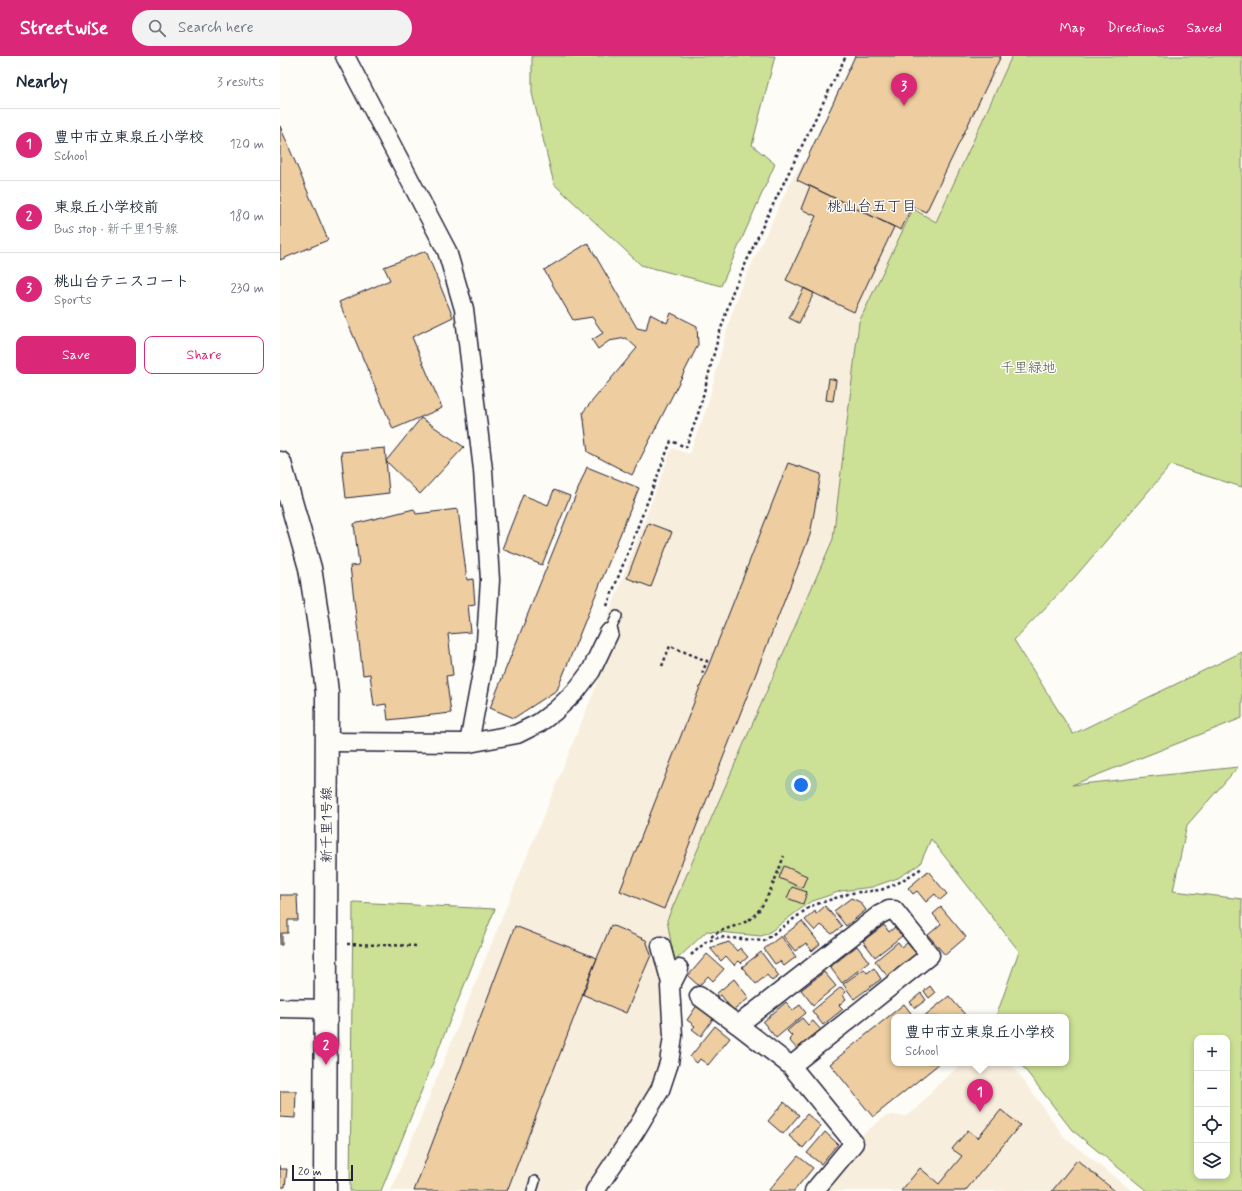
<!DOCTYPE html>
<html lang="en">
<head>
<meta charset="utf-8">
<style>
  body { margin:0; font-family:Mynerve,"Klee One",sans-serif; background:#f2f2f3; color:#1f2937 }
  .controls { position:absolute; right:12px; bottom:12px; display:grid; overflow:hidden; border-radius:8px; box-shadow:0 2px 6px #0003 }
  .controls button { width:36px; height:36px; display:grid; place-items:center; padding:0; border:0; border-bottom:1px solid #e0e1e3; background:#fff; color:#1f2937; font:20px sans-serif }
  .scale { position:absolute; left:12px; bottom:10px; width:61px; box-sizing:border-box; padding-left:4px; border:2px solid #22223b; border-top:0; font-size:11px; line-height:14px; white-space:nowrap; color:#22223b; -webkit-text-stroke:3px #fdfcf7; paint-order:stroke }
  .you { position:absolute; left:521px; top:729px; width:14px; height:14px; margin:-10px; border:3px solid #fff; border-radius:50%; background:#1a73e8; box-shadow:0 0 0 6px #1a73e833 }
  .badge { display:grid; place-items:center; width:26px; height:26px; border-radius:50%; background:#db2777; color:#fff; font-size:13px; font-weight:700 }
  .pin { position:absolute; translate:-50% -33px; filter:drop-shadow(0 1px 2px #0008) }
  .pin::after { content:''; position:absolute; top:21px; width:14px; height:12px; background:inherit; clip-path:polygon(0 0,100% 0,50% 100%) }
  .popup { position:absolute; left:611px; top:958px; width:178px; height:52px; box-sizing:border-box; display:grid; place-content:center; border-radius:8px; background:#fff; filter:drop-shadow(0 1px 3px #0005); font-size:13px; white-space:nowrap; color:#747a83 }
  .popup b { font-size:15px; color:#1f2937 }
  .popup::after { content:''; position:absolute; left:50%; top:100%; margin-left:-8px; border:8px solid transparent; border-top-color:#fff }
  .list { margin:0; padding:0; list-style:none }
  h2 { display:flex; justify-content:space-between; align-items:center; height:52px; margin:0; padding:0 16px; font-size:17px }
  h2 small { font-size:13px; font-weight:400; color:#747a83 }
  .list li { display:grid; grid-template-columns:26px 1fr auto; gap:12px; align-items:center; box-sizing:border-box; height:72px; padding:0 16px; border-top:1px solid #e0e1e3 }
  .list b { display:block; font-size:15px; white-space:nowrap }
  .list p { margin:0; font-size:13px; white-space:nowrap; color:#747a83 }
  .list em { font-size:13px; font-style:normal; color:#747a83 }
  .actions { display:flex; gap:8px; padding:12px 16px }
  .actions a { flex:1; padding:9px 0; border:1px solid #db2777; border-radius:8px; text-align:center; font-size:14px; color:#db2777 }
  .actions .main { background:#db2777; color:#fff }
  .icon { flex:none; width:22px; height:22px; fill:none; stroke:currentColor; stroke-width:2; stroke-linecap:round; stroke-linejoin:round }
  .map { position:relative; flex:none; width:962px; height:1135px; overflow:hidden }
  header { display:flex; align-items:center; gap:24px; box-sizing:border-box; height:56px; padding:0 20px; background:#db2777; color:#fff }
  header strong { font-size:19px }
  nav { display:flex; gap:22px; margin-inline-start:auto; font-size:14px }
  .search { width:280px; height:36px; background:#f2f2f3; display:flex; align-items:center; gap:10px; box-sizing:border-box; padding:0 14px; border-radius:22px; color:#747a83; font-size:15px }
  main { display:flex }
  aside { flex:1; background:#fff }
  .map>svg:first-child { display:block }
</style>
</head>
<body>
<header>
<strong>Streetwise</strong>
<div class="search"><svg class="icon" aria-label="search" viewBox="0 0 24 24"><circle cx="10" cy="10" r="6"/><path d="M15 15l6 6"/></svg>Search here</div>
<nav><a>Map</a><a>Directions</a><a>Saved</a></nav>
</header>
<main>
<aside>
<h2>Nearby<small>3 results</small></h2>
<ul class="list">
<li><span class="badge">1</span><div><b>豊中市立東泉丘小学校</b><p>School</p></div><em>120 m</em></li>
<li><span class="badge">2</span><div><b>東泉丘小学校前</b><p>Bus stop · 新千里1号線</p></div><em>180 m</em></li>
<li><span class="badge">3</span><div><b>桃山台テニスコート</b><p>Sports</p></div><em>230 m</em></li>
</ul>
<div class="actions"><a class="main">Save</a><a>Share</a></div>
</aside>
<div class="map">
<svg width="962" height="1135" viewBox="0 0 962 1135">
  <rect width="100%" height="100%" fill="#fdfcf7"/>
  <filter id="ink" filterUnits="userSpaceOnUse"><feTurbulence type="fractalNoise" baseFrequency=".025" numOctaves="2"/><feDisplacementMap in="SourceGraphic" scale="8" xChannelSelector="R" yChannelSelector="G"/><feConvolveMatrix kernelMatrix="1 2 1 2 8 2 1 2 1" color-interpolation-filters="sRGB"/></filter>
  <g filter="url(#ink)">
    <path fill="#f8eedd" d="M576,0H732L656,166L634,153L579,266L553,483L387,864L391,888L372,893L378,912L384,946L385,969L381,1005L372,1030L324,1109L304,1135H111L336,581L323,574L392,392L409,398L427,351L447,273L460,233L511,125L522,107H525L529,100Z
      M683,1007H731L785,1082L852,1135H547L586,1089L580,1081L604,1061L610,1059L626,1060L637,1053L654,1032Z"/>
    <path fill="#cde196" stroke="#788268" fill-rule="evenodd" d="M252,0H495L472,89L495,108L441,230L361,209L274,128L252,37Z
      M732,0H962V431L891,409L794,522L734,584L793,678L962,596V662L792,729L958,711L907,769L893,835L962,843V1135H867L792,1074L740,1007H786V961H716L739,895L651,783L640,808L618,822L592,831L561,835L530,846L487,878L481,880L427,875L395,905L394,903L387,864L553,483L579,266L633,153L656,166ZM917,982H947V1120H917Z
      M73,846L215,853L101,1135H70Z"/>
    <path fill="#eecea0" stroke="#22223b" d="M575,0H721L646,156L632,150L621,174L517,124Z
      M0,70L48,184L0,204Z
      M530,130L614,171L574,256L506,224L536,160L521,153Z
      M308,187L357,272L366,274L370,258L387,267L391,257L417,270L418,289L352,419L308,396L303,356L357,292L346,282L329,285L318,293L312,284L323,277L312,261L293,264L264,214Z
      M146,195L173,261L132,281L162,352L113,373L59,246L110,224L104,211Z
      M524,232L534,237L519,267L509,262Z
      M549,322L556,324L553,345L546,344Z
      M141,362L184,391L140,438L106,405Z
      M105,392L109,437L66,442L61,396Z
      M508,407L541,418L530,479L384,853L340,835Z
      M307,411L359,432L277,634L234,662L210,652Z
      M274,434L290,440L262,509L222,493L243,439L268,449Z
      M134,453L136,458L178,453L187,524L193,523L195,548L188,549L191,576L168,578L173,619L166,620L171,657L108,664L106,648L94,650L90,618L83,619L70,510L79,509L74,468Z
      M368,467L392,476L371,531L347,522Z
      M504,810L527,820L522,832L499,822Z
      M648,815L667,838L660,844L655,838L646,846L637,835L633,838L628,832Z
      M512,831L527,836L523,848L507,842Z
      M0,839H17L18,864H8V877H2V889H0Z
      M571,842L580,846L586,854L566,870L554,855Z
      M545,850L562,870L552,878L541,869L535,875L525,864L535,855L536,858Z
      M661,851L686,881L665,899L648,879L661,868L653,858Z
      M522,865L540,888L532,895L526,887L515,895L503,880Z
      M331,869L366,884L371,899L346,957L302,938Z
      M604,869L609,876L615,871L622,880L595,901L583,885Z
      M235,870L317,902L227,1135H134Z
      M501,880L516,901L504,910L500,905L495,908L484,893Z
      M449,886L457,895L460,892L468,901L461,907L459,905L454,909L446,900L441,905L430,892Z
      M618,886L622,891L627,887L637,898L609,922L595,905Z
      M577,890L589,906L562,927L550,911Z
      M481,896L499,920L492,925L487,919L476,928L462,911Z
      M427,898L444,913L433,925L428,920L419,930L408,920Z
      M594,912L601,923L574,943L563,928L584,913L587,917Z
      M544,916L556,930L533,949L521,934Z
      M454,923L469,942L453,955L441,939L438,941L436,938Z
      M650,930L655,937L649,942L644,935Z
      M561,931L566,936L563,939L566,943L559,949L563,953L543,969L532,955Z
      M641,937L646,944L635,952L630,946Z
      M669,940L687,961H643Z
      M506,946L513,954L520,949L526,957L496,982L483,966Z
      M418,948L435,960L421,980L412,973L415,970L407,964Z
      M624,948L634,961H614V1007H660L593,1061L550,1008Z
      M522,962L528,969L533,965L541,974L518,994L509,984L512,980L507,975Z
      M435,970L450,982L428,1009L420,1003L417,1007L410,1001Z
      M0,1035H16L15,1062L0,1061Z
      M504,1046L519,1059L503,1078L488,1065Z
      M721,1054L740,1069L685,1135H621L640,1112L659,1128L682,1100L672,1093L688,1074L698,1082Z
      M527,1058L541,1070L523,1092L509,1080Z
      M545,1076L558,1088L541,1108L527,1097Z
      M518,1100L533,1112L514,1135H488Z
      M797,1104L835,1135H772Z
      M0,1109V1113H7L5,1131H0Z"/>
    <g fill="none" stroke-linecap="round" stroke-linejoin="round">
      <g stroke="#22223b" stroke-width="12">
        <path id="service" d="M329,577L337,560
          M252,1135L255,1125"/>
      </g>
      <g stroke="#22223b" stroke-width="21">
        <path id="minor" d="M65,0L167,195L184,253L203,414L210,524L205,601L189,687
          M48,686L189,687L237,678L259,667L275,655L296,635L311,615L329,577
          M381,890L391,927
          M419,940L458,969
          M0,952L46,953
          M511,1010L650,899L614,854H609L599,859L458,969L511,1010L574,1087L534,1135
          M315,1135L354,1077L380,1034L389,1007L393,980L390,931L399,913"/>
      </g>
      <g stroke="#22223b" stroke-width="25">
        <path id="tertiary" d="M0,407L30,512L41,583L47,637L45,1135"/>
      </g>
      <path stroke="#22223b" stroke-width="2.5" stroke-dasharray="3 3" stroke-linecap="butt" d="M327,550L391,385L406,391L419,355L438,282L453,235L486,163L566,0
        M382,610L390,590L427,605L421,620
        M431,881C442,872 453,872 465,866C485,857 496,820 504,800
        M67,888L139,890
        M411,899L426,886L440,881L484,885L531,850L571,837L601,834L618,827L642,812"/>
      <use href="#service" stroke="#fdfcf7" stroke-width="9"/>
      <use href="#minor" stroke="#fdfcf7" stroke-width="18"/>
      <use href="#tertiary" stroke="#fdfcf7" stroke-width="22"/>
    </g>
  </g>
  <g text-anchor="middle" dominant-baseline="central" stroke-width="3" stroke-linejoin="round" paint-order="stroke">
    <g font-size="14" fill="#555b56" stroke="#fdfcf7">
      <text x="748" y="312">千里緑地</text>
    </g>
    <g font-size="14" fill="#22223b" stroke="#fdfcf7">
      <text transform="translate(47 769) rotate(-90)">新千里1号線</text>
    </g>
    <g font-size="15" fill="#22223b" stroke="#fdfcf7">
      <text x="592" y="151">桃山台五丁目</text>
    </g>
  </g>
</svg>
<div class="controls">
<button>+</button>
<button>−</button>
<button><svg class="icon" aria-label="locate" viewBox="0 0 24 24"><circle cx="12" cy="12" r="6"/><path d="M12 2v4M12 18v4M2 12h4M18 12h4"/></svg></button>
<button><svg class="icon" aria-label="layers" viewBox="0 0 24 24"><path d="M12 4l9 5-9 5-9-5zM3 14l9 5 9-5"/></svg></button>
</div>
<div class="scale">20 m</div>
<div class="you"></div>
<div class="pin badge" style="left:700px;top:1056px">1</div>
<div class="popup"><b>豊中市立東泉丘小学校</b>School</div>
<div class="pin badge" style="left:46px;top:1009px">2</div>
<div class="pin badge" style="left:624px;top:50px">3</div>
</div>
</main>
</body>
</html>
